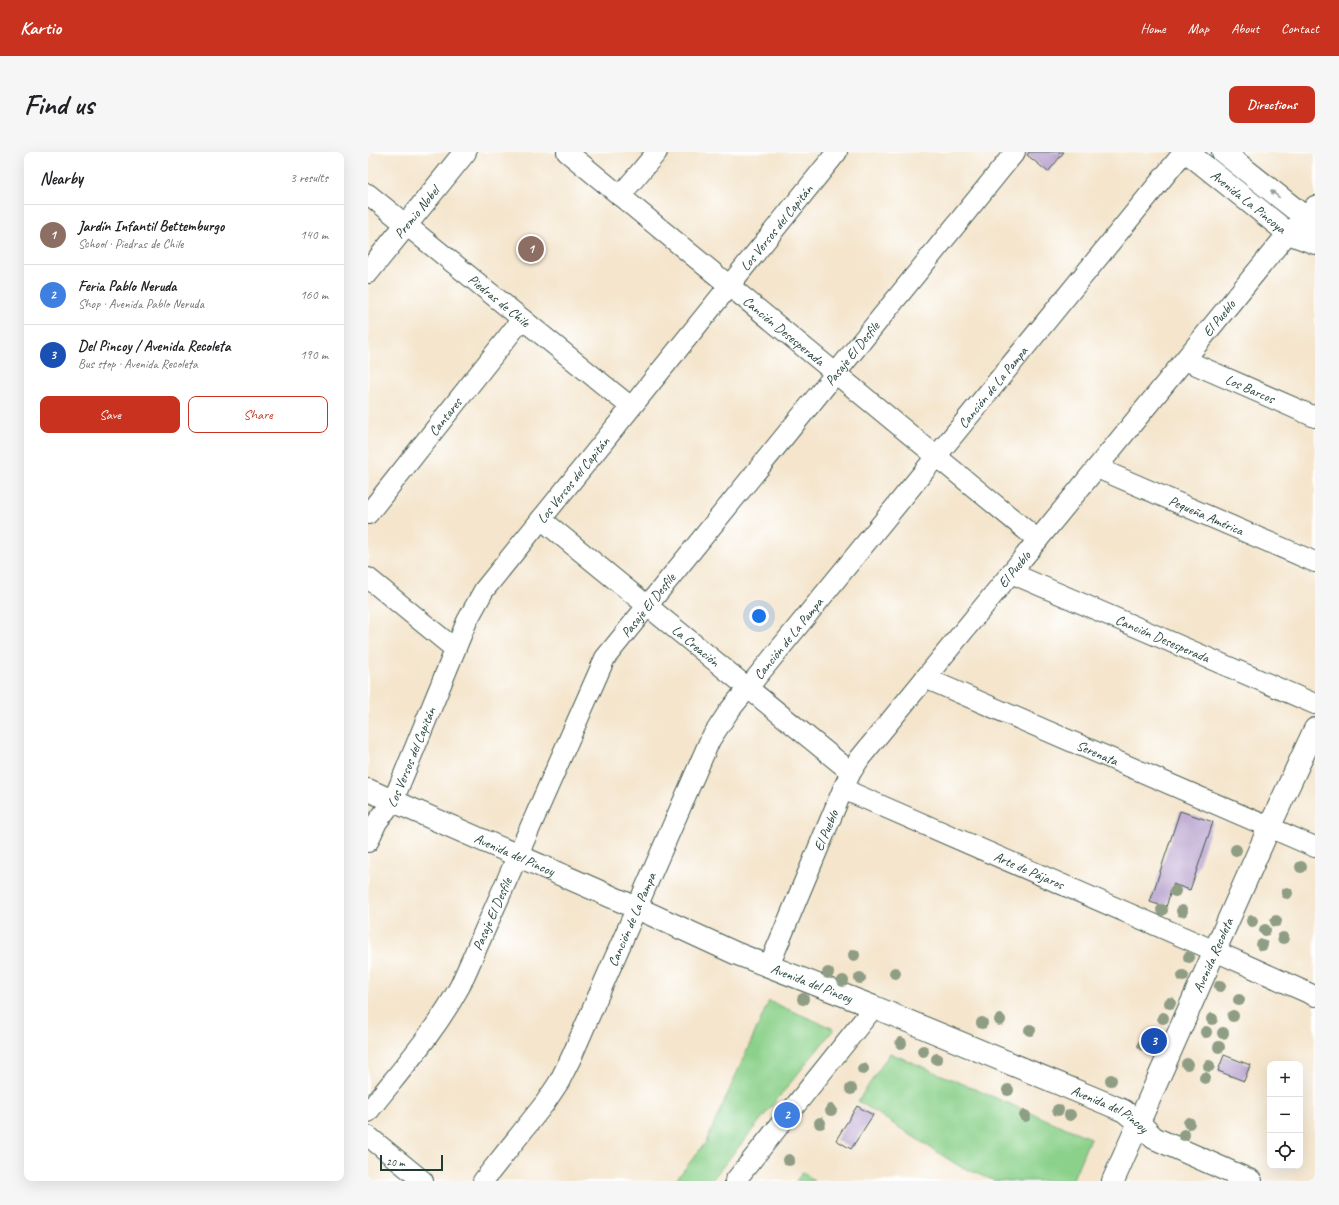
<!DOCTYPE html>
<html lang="en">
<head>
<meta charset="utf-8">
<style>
  body { margin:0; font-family:Caveat,sans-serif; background:#f6f6f6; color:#202124 }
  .controls { position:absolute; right:12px; bottom:12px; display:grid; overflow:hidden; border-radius:8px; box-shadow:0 4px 16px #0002 }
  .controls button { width:36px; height:36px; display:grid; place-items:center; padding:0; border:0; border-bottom:1px solid #e0e0e0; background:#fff; color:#202124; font:20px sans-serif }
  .scale { position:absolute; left:12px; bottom:10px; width:63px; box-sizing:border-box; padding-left:4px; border:2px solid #1f3d34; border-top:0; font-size:11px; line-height:14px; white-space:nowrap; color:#1f3d34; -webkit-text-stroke:3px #fff; paint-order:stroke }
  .you { position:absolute; left:391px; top:464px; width:14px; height:14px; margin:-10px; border:3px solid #fff; border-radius:50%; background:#1a73e8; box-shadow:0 0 0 6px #1a73e833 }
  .badge { display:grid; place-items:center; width:26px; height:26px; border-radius:50%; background:#c8321e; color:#fff; font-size:13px; font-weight:700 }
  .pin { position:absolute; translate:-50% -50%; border:2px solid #fff; box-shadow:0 1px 4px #0006 }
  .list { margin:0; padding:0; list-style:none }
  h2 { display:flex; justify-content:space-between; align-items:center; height:52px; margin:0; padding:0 16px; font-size:17px }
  h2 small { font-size:13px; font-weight:400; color:#757577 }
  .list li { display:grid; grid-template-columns:26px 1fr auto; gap:12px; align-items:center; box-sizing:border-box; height:60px; padding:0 16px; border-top:1px solid #e0e0e0 }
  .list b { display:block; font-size:15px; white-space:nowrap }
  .list p { margin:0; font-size:13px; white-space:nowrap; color:#757577 }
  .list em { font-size:13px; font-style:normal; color:#757577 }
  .actions { display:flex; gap:8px; padding:12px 16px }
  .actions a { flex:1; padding:9px 0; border:1px solid #c8321e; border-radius:8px; text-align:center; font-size:14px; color:#c8321e }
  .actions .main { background:#c8321e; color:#fff }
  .icon { flex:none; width:22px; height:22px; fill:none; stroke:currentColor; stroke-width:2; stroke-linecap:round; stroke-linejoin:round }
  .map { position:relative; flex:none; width:947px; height:1029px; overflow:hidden; border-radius:8px }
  header { display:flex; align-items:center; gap:24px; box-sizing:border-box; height:56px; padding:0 20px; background:#c8321e; color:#fff }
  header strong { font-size:19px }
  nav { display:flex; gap:22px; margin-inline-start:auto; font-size:14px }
  .intro { display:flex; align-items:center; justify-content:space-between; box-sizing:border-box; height:96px; padding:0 24px }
  h1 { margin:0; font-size:28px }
  .button { padding:10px 18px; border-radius:8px; background:#c8321e; color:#fff; font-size:14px; font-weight:700 }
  main { display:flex; gap:24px; padding:0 24px }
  aside { flex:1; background:#fff; border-radius:8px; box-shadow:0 4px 16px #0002 }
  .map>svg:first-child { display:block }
</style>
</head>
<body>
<header>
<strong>Kartio</strong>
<nav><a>Home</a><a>Map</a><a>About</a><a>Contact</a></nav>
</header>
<div class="intro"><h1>Find us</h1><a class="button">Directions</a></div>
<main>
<aside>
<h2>Nearby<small>3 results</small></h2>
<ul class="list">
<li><span class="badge" style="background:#8d6e63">1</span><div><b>Jardín Infantil Bettemburgo</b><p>School · Piedras de Chile</p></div><em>140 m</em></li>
<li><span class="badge" style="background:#3f7fe0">2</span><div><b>Feria Pablo Neruda</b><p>Shop · Avenida Pablo Neruda</p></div><em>160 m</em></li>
<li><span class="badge" style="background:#1a4fb4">3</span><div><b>Del Pincoy / Avenida Recoleta</b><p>Bus stop · Avenida Recoleta</p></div><em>190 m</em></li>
</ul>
<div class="actions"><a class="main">Save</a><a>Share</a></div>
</aside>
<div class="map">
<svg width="947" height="1029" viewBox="0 0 947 1029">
  <rect width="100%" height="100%" fill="#fff"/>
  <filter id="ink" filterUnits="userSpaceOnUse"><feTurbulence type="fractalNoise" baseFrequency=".025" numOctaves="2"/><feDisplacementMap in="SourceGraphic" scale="8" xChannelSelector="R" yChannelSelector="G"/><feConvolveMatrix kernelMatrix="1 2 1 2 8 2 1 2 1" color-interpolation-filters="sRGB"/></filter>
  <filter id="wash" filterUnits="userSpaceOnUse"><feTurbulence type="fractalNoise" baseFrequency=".012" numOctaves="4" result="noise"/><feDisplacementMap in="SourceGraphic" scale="16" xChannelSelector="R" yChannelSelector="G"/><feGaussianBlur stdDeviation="0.9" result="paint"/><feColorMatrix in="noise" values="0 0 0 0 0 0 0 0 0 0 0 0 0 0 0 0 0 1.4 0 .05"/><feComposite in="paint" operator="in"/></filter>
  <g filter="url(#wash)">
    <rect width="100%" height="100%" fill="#f4e5cc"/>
    <path fill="#8cd18b" stroke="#568760" d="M401,849L466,877L343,1029H307L338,990Z
      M522,901L722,986L704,1029H627L591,1014L490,949Z
      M435,1020L446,1029H428Z"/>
    <g id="blocks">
      <path fill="#b7a1cd" d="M661,0H696L680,20L659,3Z
        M812,659L845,670L822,738L805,732L798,755L782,750Z
        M856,903L882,913L876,929L850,919Z
        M489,954L505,963L483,997L468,988Z"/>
    </g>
  </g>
  <g filter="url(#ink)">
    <use href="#blocks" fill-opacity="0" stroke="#3f564b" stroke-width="1"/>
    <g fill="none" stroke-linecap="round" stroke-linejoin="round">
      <g stroke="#3f564b" stroke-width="22">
        <g id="street">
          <path id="s1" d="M199,0L670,388"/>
          <path id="s2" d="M0,42L263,255"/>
          <path d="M252,44L289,0"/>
          <path id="s3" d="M817,208L947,265"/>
          <path id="s4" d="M729,316L947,410"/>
          <path id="s5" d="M0,362L154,167"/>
          <path id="s6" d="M173,367L483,620"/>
          <path id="s7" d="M643,421L947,552"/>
          <path d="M0,426L87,497"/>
          <path id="s8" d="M557,526L947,695"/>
          <path id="s9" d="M475,637L847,799L947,844"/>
          <path id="s10" d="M0,690L9,670L25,649L99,469L116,438L469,0"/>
          <path id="s11" d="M401,814L475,637L483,620L492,606L920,81L938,66L947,54"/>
          <path id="s12" d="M0,960C32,919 67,880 92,834L237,506L647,0"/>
          <path d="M0,984L55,1029"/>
          <path id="s13" d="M115,1029L177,951L191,930L203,906L342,588L361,559L816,0"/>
          <path d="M367,1029L506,855"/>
        </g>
      </g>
      <g stroke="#3f564b" stroke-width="24">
        <g id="secondary">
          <path id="s14" d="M819,0L920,81L947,91"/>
          <path d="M855,0L938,66L947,69"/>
          <path id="s15" d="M0,120L97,0"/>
          <path id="s16" d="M0,638L269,756L367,801L506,855L740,952L756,959L771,971L786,986L883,1029"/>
          <path id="s17" d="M745,1029L901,676L947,577"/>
        </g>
      </g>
      <use href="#street" stroke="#fff" stroke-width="20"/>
      <use href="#secondary" stroke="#fff" stroke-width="22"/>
    </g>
    <g fill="#8e9d84">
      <circle cx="868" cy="698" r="6"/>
      <circle cx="933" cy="715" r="6"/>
      <circle cx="807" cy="739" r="6"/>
      <circle cx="919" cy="741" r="6"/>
      <circle cx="794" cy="758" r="6"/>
      <circle cx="814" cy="759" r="6"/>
      <circle cx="884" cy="769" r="6"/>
      <circle cx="908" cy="769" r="6"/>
      <circle cx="897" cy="778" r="6"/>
      <circle cx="915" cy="786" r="6"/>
      <circle cx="894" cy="793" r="6"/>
      <circle cx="486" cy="803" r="6"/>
      <circle cx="821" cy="805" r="6"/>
      <circle cx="460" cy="821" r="6"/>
      <circle cx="527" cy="821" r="6"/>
      <circle cx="815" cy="824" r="6"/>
      <circle cx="492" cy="826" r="6"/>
      <circle cx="475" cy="829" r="6"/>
      <circle cx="852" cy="834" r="6"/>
      <circle cx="435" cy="847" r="6"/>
      <circle cx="871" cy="848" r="6"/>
      <circle cx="802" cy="851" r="6"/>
      <circle cx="865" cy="864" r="6"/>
      <circle cx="795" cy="866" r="6"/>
      <circle cx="844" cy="867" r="6"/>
      <circle cx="632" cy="868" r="6"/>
      <circle cx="614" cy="871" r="6"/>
      <circle cx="662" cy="878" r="6"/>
      <circle cx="838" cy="880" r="6"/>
      <circle cx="855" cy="881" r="6"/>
      <circle cx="533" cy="891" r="6"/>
      <circle cx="775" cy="893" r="6"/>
      <circle cx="851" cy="895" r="6"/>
      <circle cx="555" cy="899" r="6"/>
      <circle cx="569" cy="907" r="6"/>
      <circle cx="819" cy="912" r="6"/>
      <circle cx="841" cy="914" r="6"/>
      <circle cx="495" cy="917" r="6"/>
      <circle cx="837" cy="926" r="6"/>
      <circle cx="743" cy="928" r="6"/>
      <circle cx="483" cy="937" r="6"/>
      <circle cx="640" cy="938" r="6"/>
      <circle cx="463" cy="958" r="6"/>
      <circle cx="690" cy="958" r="6"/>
      <circle cx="702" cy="963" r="6"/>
      <circle cx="657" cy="964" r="6"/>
      <circle cx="452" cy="971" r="6"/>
      <circle cx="821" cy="971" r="6"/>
      <circle cx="816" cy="983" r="6"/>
      <circle cx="421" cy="1008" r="6"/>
    </g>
    <defs><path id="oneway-solid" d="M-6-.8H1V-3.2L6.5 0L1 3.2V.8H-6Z"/></defs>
    <use fill="#8f9e9a" href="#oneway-solid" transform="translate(907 42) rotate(-141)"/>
  </g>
  <g text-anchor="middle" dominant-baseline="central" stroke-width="3" stroke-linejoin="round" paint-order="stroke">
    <g font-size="14" fill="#1f3d34" stroke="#fff">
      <text stroke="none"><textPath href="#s14" startOffset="79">Avenida La Pincoya</textPath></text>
      <text stroke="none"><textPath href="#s15" startOffset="77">Premio Nobel</textPath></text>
      <text stroke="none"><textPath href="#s10" startOffset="744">Los Versos del Capitán</textPath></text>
      <text stroke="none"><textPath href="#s2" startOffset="169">Piedras de Chile</textPath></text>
      <text stroke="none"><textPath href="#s11" startOffset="795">El Pueblo</textPath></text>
      <text stroke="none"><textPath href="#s1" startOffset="281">Canción Desesperada</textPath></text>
      <text stroke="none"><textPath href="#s12" startOffset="907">Pasaje El Desfile</textPath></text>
      <text stroke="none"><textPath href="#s13" startOffset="951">Canción de La Pampa</textPath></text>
      <text stroke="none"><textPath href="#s3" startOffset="71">Los Barcos</textPath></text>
      <text stroke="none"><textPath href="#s5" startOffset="124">Cantares</textPath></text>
      <text stroke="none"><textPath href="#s10" startOffset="420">Los Versos del Capitán</textPath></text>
      <text stroke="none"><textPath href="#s4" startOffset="119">Pequeña América</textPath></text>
      <text stroke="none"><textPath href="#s11" startOffset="471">El Pueblo</textPath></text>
      <text stroke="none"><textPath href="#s12" startOffset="583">Pasaje El Desfile</textPath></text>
      <text stroke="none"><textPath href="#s13" startOffset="627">Canción de La Pampa</textPath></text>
      <text stroke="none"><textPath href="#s7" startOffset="165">Canción Desesperada</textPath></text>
      <text stroke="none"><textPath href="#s6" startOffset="200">La Creación</textPath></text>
      <text stroke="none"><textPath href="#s8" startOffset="188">Serenata</textPath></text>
      <text stroke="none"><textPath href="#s10" startOffset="96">Los Versos del Capitán</textPath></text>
      <text stroke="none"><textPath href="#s11" startOffset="147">El Pueblo</textPath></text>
      <text stroke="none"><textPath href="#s16" startOffset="160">Avenida del Pincoy</textPath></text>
      <text stroke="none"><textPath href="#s9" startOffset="203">Arte de Pájaros</textPath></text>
      <text stroke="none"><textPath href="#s12" startOffset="235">Pasaje El Desfile</textPath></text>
      <text stroke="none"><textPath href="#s13" startOffset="303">Canción de La Pampa</textPath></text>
      <text stroke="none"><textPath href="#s17" startOffset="247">Avenida Recoleta</textPath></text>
      <text stroke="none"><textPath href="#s16" startOffset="484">Avenida del Pincoy</textPath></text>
      <text stroke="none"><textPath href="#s16" startOffset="808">Avenida del Pincoy</textPath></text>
    </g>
  </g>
</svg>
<div class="controls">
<button>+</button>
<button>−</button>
<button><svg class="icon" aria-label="locate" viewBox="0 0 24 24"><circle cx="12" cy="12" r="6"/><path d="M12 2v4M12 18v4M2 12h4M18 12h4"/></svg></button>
</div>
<div class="scale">20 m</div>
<div class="you"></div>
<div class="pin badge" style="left:163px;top:97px;background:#8d6e63">1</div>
<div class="pin badge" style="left:419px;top:963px;background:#3f7fe0">2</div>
<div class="pin badge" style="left:786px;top:889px;background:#1a4fb4">3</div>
</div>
</main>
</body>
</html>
